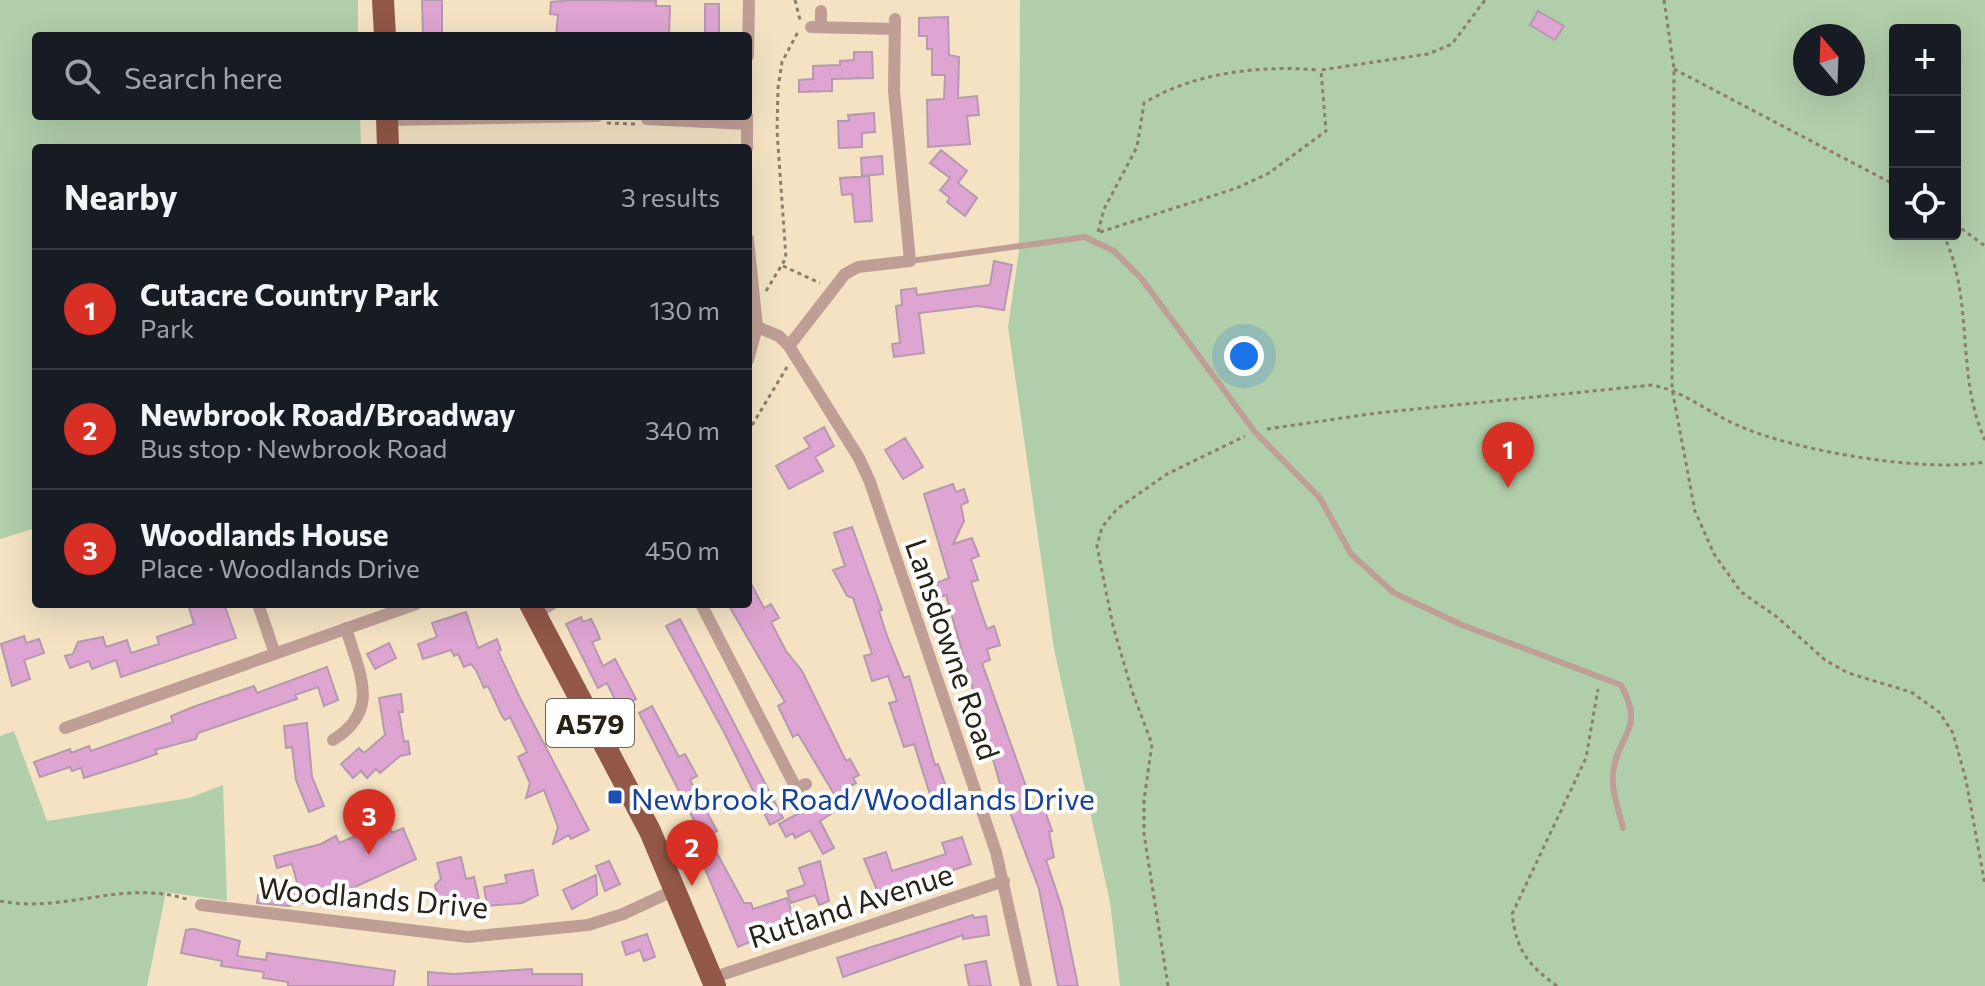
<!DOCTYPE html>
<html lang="en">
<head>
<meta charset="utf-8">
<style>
  body { margin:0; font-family:Commissioner,sans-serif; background:#242831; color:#f1f3f6 }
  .controls { position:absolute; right:24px; top:24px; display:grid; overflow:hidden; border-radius:8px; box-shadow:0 8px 32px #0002 }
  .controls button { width:72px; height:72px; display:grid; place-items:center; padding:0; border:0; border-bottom:2px solid #363941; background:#171b24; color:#f1f3f6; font:40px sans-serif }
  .compass { position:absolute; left:1793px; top:24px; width:72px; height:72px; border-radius:50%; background:#171b24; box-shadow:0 8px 32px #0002; rotate:341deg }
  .you { position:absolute; left:1244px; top:356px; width:28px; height:28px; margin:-20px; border:6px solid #fff; border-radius:50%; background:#1a73e8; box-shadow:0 0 0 12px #1a73e833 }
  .badge { display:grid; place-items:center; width:52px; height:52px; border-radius:50%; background:#d93025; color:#fff; font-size:26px; font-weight:700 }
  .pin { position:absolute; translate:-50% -66px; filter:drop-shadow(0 2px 4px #0008) }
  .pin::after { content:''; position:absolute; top:42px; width:28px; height:24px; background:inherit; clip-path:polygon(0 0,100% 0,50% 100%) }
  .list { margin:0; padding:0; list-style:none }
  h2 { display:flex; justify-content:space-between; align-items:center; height:104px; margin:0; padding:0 32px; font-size:34px }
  h2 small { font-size:26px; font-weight:400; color:#9ea1a6 }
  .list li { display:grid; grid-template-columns:52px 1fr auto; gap:24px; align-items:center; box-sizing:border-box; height:120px; padding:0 32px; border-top:2px solid #363941 }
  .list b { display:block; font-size:30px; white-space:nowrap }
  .list p { margin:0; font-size:26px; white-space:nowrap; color:#9ea1a6 }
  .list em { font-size:26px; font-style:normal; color:#9ea1a6 }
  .icon { flex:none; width:44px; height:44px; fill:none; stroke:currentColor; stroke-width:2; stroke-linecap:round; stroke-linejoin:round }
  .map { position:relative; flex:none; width:1985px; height:986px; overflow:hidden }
  .search { position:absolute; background:#171b24; box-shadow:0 8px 32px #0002; left:32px; top:32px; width:720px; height:88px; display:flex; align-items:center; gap:20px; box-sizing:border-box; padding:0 28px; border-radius:8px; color:#9ea1a6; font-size:30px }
  .panel { position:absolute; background:#171b24; box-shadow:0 8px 32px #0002; left:32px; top:144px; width:720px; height:464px; border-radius:8px }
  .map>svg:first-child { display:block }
</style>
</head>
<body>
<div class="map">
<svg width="1985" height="986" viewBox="0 0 1985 986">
  <rect width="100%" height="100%" fill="#f4e2c3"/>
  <path fill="#b1ceaa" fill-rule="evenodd" d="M0,0H358V36H36V116H360L361,148H36V528L0,539Z
    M1020,0H1985V986H1120L1110,902L1054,649L1008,327L1019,251ZM1895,30H1955V234H1895ZM1805,36H1853V84H1805Z
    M14,731L47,821L189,798L223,785L227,901L166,892L147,986H0V736Z"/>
  <path fill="#dea5d3" stroke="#b599af" stroke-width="2" d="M422,0H442V36H423Z
    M573,0L656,1V6H670L669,34L556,36L558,15L550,14L551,2Z
    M705,4H719V33H705Z
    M1538,11L1564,26L1555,40L1530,25Z
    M948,17L949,55L959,57L958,98L977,96L979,115L967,116L970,144L928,147L927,100L944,99L945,75H932V49H927V36H919V18Z
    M854,52H872L873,78L832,79V91L799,92V80L813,79V66L840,65V61L854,60Z
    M874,113L875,132L862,133V147L839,148L838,121H849L848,115Z
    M941,150L967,171L958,183L977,198L965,216L947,202L950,198L940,190L950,178L930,163Z
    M882,156L883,174L862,176L861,158Z
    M869,176L872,221L855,222L852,194L842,195L840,178Z
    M994,261L1012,265L1004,310L978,306L919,313L924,353L894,357L892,344L900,343L896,306L902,305L901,290L916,288L917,295L990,285Z
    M824,427L834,446L815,457L823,471L789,489L776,466L810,447L804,438Z
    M905,438L923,467L903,479L885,450Z
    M953,484L956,492L964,489L968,502L961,505L964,521L953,544L972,538L979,556L971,559L978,580L971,582L987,629L994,626L1000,645L987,649L990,660L982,663L1034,809L1043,805L1052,831L1049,832L1054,857L1046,860L1062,908L1078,986H1058L1039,889L1002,791L946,595L940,597L936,583L949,578L924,494Z
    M852,527L882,610L879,611L887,636L904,678L909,676L935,765L938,764L951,801L934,807L914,744L904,747L889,703L897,701L888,676L872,681L864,656L872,654L853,598L847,596L833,570L845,566L834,533Z
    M748,578L764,608L771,604L779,618L771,622L786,651L802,671L846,761L850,759L859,775L853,778L856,783L843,790L850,802L820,821L834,848L823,854L810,830L795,838L793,833L786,837L779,824L834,794L798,734L793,737L778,706L785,702L728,604H748Z
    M188,604H224L236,638L121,677L116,660L92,669L89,661L70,668L65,656L73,654L78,642L103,637L106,647L127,640L131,653L159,644L157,637L194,624Z
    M466,612L478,648L497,639L501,650L498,651L519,696L589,830L571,839L569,835L553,844L558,827L544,790L526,798L530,783L518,757L527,752L510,717L505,720L502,716L488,686L484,688L476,670L471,664L464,667L458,654L454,656L451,650L423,659L418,644L437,637L432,623Z
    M581,617L583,622L591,619L596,629L600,639L592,642L603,666L615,659L636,699L619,708L607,683L598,688L566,624Z
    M680,619L783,818L770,825L725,734L666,626Z
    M24,636L26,643L39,639L44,653L24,660L30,679L12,686L1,644Z
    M389,643L396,658L375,669L367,654Z
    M327,667L338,700L324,706L318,687L295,695L297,699L198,733L196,739L155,750L157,754L134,762L84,778L81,768L72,771L70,767L40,777L34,762L70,749L71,753L89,746L91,751L173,722L171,716L193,707L254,686L257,693Z
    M401,694L403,712H399L404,742L408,741L410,754L400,756L380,773L376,769L367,778L361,771L353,778L341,764L359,748L364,753L385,735L379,698Z
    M652,706L679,757L685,754L697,776L690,780L717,831L703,838L639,713Z
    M307,723L312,777L324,806L309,812L296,780L292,747L286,748L284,726Z
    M384,815L392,833L403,828L416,859L346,891L308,902L289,906L257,903L258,895L272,897L299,890L292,864L277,868L274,856L321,844L336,836L339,843L368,831L365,823Z
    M962,837L971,864L879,895L864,859L886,852L892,871L946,854L942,843Z
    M713,846L744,903H751L753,909L787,898L795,923L738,947L698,852Z
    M461,857L466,879L474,877L479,899L440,908L435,885L441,879L437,863Z
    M609,861L620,884L605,891L596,866Z
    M820,861L829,901L819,905L815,895L791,903L787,891L805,885L799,868Z
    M533,870L538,895L522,903L487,906L484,887L507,883L505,875Z
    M596,875L597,895L572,909L563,890Z
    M973,915L974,918L986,916L989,935L963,939V935L843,977L837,958Z
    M194,929L240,941L237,956L266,960L267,953L395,971L393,986H288V982L263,978L264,972L221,966L222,961L181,953L186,930Z
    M647,934L655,957L644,961L640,950L626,955L622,942Z
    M986,961L991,986H969L965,965Z
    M532,969V974H582V986H428V972L453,974Z"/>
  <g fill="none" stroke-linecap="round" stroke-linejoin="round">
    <path stroke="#8b7f6a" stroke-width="3" stroke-dasharray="4 4" stroke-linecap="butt" d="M795,0L800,20
      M1664,0L1674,69L1672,389L1695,511L1714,554L1741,592L1777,617L1825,660L1848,673L1911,692L1939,712L1953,733L1966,780L1985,885
      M1674,69L1895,185
      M607,123L635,124
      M1955,224L1985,246
      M1098,232L1104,209L1137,147L1144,103C1195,72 1261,65 1319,70
      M1100,232L1237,188L1269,173L1326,131L1321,70L1428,54L1452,44L1485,0
      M1943,234C1975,299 1955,375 1985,440
      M783,266L820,283
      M766,291L786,258L777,131L778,88L782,62L799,30
      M1267,429L1377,413L1652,385C1684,391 1709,413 1739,426C1796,451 1925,473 1985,462
      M748,432L787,367
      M0,901C65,914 124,878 189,900
      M1168,986L1144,834V800L1152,744L1132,691L1113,626L1097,546L1102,527L1117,509L1167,474L1245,436
      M1557,986C1527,964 1517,951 1512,914L1586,758L1598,689"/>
    <path stroke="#be9e95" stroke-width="6" d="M910,261L1085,237L1114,251L1141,278L1255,432L1320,498L1351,554L1394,593L1462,625L1621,685C1646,731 1618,732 1613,773C1611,791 1619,810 1623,828"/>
    <path stroke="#be9e95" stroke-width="12" d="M811,27L895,29
      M821,27V11
      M748,56L749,0
      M747,116V148
      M647,119L747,124
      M387,120L597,116
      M748,239L757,327
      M789,346L859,458L870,482L996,852L1026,986
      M748,360L757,327L779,336L789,346L845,274L858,267L910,261L894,91L895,19
      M258,604L275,654
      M701,604L796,788
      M535,614L552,604
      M65,728L416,604
      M333,740C382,709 359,674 346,628
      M786,793L806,784
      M201,905L468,937L588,925L623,914L677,889
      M712,978L1004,881"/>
    <path stroke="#925747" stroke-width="22" d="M383,0L385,36
      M387,116L388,148
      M530,604L650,831L715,986"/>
  </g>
  <rect fill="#1a4fb4" stroke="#fff" stroke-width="3" x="607" y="789" width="16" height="16" rx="4"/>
  <g text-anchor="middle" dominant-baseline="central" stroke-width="8" stroke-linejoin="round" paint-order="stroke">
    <rect fill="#fff" stroke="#68645c" stroke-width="2" x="546" y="699" width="88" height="48" rx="6"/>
    <g font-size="28" font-weight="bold" fill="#282116">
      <text x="590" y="723">A579</text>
    </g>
    <g font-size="30" fill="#282116" stroke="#fff">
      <text transform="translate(954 649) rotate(71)">Lansdowne Road</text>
      <text transform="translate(373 896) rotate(5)">Woodlands Drive</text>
      <text transform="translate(850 904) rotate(-18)">Rutland Avenue</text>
    </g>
    <g font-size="30" fill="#164399" stroke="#fff" text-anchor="start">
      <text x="631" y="797">Newbrook Road/Woodlands Drive</text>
    </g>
  </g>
</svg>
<div class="controls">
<button>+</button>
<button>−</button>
<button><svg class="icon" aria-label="locate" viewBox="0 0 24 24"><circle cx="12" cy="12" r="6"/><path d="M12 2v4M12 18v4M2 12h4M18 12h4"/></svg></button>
</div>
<svg class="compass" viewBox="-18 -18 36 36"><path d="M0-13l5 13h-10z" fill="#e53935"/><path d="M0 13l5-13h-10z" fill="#9ea1a6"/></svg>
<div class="you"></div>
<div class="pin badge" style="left:1508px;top:488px">1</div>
<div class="pin badge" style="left:692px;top:886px">2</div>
<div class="pin badge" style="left:369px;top:855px">3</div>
<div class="search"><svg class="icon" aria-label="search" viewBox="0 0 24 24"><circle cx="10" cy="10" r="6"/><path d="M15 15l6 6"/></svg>Search here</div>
<section class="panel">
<h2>Nearby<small>3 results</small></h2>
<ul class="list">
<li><span class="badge">1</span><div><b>Cutacre Country Park</b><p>Park</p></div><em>130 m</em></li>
<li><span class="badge">2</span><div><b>Newbrook Road/Broadway</b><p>Bus stop · Newbrook Road</p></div><em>340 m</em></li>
<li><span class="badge">3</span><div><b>Woodlands House</b><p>Place · Woodlands Drive</p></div><em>450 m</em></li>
</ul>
</section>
</div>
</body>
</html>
